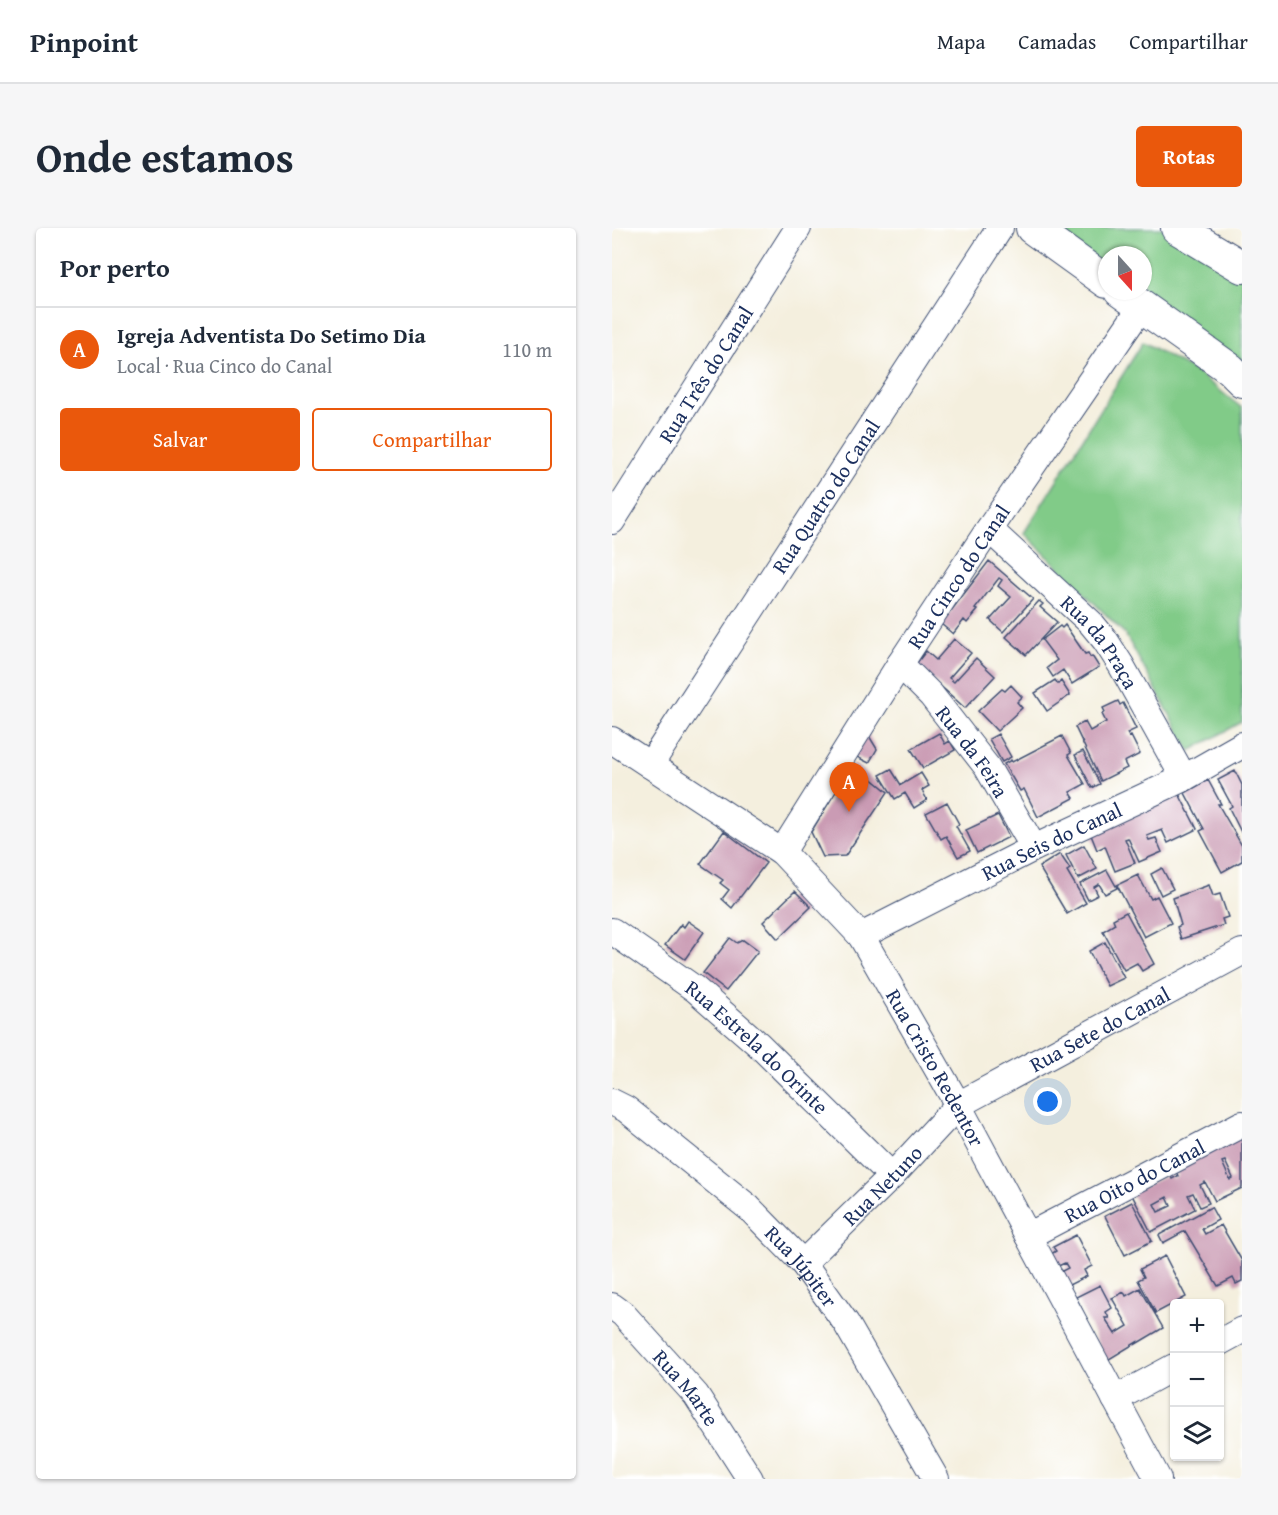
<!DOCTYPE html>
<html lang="pt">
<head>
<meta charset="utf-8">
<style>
  body { margin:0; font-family:"Gentium Book Plus",serif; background:#f6f6f7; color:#1f2937 }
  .controls { position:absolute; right:18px; bottom:18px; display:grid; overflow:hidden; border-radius:6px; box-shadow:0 2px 4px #0004 }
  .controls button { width:54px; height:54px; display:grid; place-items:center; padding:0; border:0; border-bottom:2px solid #e0e1e3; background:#fff; color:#1f2937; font:30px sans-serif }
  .compass { position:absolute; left:486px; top:18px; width:54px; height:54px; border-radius:50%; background:#fff; box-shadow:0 2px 4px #0004; rotate:159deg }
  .you { position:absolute; left:436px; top:874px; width:21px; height:21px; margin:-15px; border:4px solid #fff; border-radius:50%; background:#1a73e8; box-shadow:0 0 0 9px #1a73e833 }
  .badge { display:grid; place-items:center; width:39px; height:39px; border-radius:50%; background:#ea580c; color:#fff; font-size:20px; font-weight:700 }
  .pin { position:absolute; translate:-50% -50px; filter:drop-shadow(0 2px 3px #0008) }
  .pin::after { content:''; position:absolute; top:32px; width:21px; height:18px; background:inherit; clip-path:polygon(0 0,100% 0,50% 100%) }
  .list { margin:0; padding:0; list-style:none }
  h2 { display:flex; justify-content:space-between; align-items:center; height:78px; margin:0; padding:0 24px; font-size:26px }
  h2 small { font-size:20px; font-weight:400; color:#747a83 }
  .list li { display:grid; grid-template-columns:39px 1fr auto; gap:18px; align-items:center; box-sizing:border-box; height:84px; padding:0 24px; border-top:2px solid #e0e1e3 }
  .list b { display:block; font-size:22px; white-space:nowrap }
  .list p { margin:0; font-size:20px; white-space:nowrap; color:#747a83 }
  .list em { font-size:20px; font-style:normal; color:#747a83 }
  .actions { display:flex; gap:12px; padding:18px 24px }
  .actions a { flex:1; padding:14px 0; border:2px solid #ea580c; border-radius:6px; text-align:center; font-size:21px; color:#ea580c }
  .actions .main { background:#ea580c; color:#fff }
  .icon { flex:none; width:33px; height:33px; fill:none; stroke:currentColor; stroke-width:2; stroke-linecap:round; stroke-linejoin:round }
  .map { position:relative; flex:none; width:630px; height:1251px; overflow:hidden; border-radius:6px }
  header { display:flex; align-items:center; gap:36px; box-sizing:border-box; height:84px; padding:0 30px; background:#fff; border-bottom:2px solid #e0e1e3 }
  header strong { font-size:28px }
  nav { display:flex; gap:33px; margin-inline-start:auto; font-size:21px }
  .intro { display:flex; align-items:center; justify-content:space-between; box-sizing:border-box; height:144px; padding:0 36px }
  h1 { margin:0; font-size:42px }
  .button { padding:15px 27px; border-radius:6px; background:#ea580c; color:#fff; font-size:21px; font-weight:700 }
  main { display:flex; gap:36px; padding:0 36px }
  aside { flex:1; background:#fff; border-radius:6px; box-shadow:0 2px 4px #0004 }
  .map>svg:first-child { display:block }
</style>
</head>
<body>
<header>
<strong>Pinpoint</strong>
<nav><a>Mapa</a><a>Camadas</a><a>Compartilhar</a></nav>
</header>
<div class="intro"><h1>Onde estamos</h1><a class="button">Rotas</a></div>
<main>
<aside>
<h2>Por perto<small></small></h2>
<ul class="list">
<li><span class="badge">A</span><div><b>Igreja Adventista Do Setimo Dia</b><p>Local · Rua Cinco do Canal</p></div><em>110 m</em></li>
</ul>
<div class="actions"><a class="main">Salvar</a><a>Compartilhar</a></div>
</aside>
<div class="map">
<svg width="630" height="1251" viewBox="0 0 630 1251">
  <rect width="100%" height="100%" fill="#fff"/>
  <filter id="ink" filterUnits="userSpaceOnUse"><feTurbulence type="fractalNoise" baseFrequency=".0167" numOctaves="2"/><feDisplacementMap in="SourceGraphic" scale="12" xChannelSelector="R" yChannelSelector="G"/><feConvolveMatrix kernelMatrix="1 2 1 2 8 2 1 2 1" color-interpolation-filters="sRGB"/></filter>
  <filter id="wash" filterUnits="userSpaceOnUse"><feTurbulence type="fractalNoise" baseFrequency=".008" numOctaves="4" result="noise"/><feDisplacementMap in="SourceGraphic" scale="24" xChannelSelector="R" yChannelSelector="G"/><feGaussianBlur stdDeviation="1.35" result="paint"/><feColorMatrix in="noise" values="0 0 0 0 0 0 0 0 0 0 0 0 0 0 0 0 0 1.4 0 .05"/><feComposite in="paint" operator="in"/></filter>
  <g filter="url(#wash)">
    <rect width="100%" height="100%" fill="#f4efde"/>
    <path fill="#81cb88" stroke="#4e7d73" stroke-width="1.5" d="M420,0H565L630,39V153L531,63V27H495V53Z
      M531,114L586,145L630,180V494L578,523L513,406L412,305Z"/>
    <g id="blocks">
      <path fill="#ca9bb4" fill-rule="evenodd" d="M377,333L421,371L391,404L378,392L399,369L386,358L390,352L387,350L363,381L366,382L355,395L352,392L341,406L329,396Z
        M427,373L431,376L428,379L445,394L414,427L394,409Z
        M453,397L473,426L476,425L478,429L480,428L487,439L460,456L451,442L441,449L435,440L445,432L430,412L448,398L450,400Z
        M342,411L359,425L337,450L342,454L364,430L383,448L353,480L304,436L314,423L324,432Z
        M443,452L446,456L449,453L458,467L435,483L423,465Z
        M399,457L410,469L405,474L410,480L385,503L366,483L390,461L393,463Z
        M506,473L508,477L511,475L524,501L515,505L517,509L519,508L528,526L512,534L515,540L489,553L463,499L473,494L478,503L494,494L490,486L493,484L491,480Z
        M254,503L265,521L257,535L241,527Z
        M327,505L333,516L338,513L343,522L311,540L299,521Z
        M386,506L399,529L390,534L377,511Z
        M450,508L459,525L456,527L473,556L458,564L462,570L426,589L412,561L408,563L392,536L399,532L400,534Z
        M471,523L488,556L480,560L463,527Z
        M241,535L276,564L233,628L211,629L199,604Z
        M279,541L289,557L309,545L317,558L310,562L315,572L302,580L293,565L283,571L268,547Z
        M623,543L630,557V606L617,580L620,578L606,552Z
        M596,552L609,576H606L630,618V633L610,644L588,603L592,601L573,565Z
        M564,560L585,601L556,615L550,602L535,608L537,612L544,610L550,624L527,634L516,610L513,611L523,635L503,643L493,618L485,622L477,602L508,589L509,593L539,580L536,574Z
        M335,574L347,596L344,598L358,623L346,629L334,608L329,611L314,585Z
        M386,587L397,609L365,625L354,602Z
        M112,603L154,635L120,680L110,671L117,662L108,655L111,652L88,636Z
        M472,617L485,641L466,651L454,627Z
        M448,626L458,641L455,643L474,675L455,686L427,639Z
        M550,640L561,661L549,667L539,646Z
        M495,642L505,660L493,666L487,656L482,659L486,667L476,672L468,656Z
        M526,647L539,671L545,668L559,695L532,709L505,657Z
        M597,657L601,668L608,666L616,689L610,691L612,697L569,711L565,699L569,697L561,670Z
        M183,663L199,679L166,711L151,694Z
        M514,684L542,736L530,743L525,735L512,742L491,703L503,696L501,691Z
        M76,693L92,704L73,731L53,717L69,696L72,699Z
        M118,710L125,715L131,712L146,723L114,763L91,745Z
        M493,714L512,750L495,758L477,723Z
        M630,908V960L603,973L593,954L588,957L597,975L588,979L581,965L576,967L583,981L539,1004L519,965L558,946L560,951L566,948L562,938ZM613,933L621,950L618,952L610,934ZM555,969L559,978L546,984L542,976Z
        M520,974L540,1013L513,1027L493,988Z
        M599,979L606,992L590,1001L593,1006L609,997L630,1033V1053L624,1056L621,1050L606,1058L573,1003L551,1015L547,1007Z
        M464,1007L480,1038L472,1042L475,1048L455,1058L448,1044L456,1040L453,1035L446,1038L439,1026L444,1023L441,1019Z
        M553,1028L574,1069L544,1085L526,1052L532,1049L528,1041Z
        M488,1057L500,1080L494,1084L497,1090H493L503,1106L516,1098L500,1070L512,1064L514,1068L528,1060L551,1100L524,1116L525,1114L494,1133L478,1098L464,1069Z"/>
    </g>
  </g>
  <g filter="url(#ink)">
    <use href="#blocks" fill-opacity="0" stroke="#3c4c71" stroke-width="1.5"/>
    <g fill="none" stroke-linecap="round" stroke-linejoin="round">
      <g stroke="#3c4c71" stroke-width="28">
        <g id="minor">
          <path id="s1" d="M0,293L186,0"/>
          <path id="s2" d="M377,301L479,395L493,412L509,437L572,550"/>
          <path id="s3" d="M288,436L319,467L375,539L422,620"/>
          <path id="s4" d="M0,512L170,624L249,708L346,877L546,1251"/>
          <path id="s5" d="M38,537L388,0"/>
          <path id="s6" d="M170,624L288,436L377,301L530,78"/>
          <path id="s7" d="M0,703L83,761L146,816L280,948"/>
          <path id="s8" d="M249,708L422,620L572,550L630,517"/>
          <path id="s9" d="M0,874L14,881L137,980L191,1035L234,1095L324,1251"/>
          <path id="s10" d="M416,1008L630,896"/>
          <path id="s11" d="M191,1035L280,948L346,877L630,724"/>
          <path id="s12" d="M0,1078L11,1086L84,1167L138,1251"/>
          <path d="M608,1114L630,1102"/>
          <path d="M503,1171L562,1139"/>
        </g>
      </g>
      <g stroke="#3c4c71" stroke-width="34">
        <path id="tertiary" d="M420,0L495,54
          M565,0L630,39
          M508,63L618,141L630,153"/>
      </g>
      <use href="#minor" stroke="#fff" stroke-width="26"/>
      <use href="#tertiary" stroke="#fff" stroke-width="32"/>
    </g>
  </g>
  <g text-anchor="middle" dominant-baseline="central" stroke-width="5" stroke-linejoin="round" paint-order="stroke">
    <g font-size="21" fill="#1b2f5e" stroke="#fff">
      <text stroke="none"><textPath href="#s1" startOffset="174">Rua Três do Canal</textPath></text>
      <text stroke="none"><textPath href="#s5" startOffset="321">Rua Quatro do Canal</textPath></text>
      <text stroke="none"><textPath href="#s6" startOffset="327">Rua Cinco do Canal</textPath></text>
      <text stroke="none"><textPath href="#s2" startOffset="159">Rua da Praça</textPath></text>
      <text stroke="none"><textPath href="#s3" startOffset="114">Rua da Feira</textPath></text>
      <text stroke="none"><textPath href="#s8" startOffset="213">Rua Seis do Canal</textPath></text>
      <text stroke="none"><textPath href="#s11" startOffset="382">Rua Sete do Canal</textPath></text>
      <text stroke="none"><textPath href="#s7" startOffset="186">Rua Estrela do Orinte</textPath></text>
      <text stroke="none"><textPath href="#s4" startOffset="470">Rua Cristo Redentor</textPath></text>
      <text stroke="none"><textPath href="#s10" startOffset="120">Rua Oito do Canal</textPath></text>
      <text stroke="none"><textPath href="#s11" startOffset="111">Rua Netuno</textPath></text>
      <text stroke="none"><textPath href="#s9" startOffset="252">Rua Júpiter</textPath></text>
      <text stroke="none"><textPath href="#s12" startOffset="111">Rua Marte</textPath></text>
    </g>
  </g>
</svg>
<div class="controls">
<button>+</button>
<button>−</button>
<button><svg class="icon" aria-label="layers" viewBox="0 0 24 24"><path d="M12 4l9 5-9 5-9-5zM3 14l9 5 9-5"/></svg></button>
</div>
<svg class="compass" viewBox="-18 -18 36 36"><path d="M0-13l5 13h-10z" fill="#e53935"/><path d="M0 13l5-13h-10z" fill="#747a83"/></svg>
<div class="you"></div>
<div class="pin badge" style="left:237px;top:584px">A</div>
</div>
</main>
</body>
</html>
